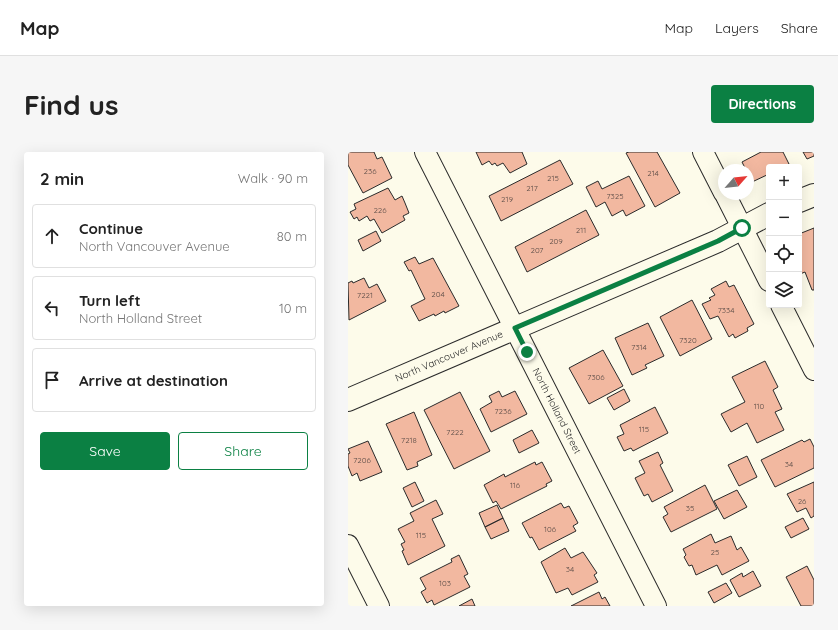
<!DOCTYPE html>
<html lang="en">
<head>
<meta charset="utf-8">
<style>
  body { margin:0; font-family:Quicksand,sans-serif; background:#f6f6f6; color:#222 }
  .controls { position:absolute; right:12px; top:12px; display:grid; overflow:hidden; border-radius:4px; box-shadow:0 4px 16px #0002 }
  .controls button { width:36px; height:36px; display:grid; place-items:center; padding:0; border:0; border-bottom:1px solid #e0e0e0; background:#fff; color:#222; font:20px sans-serif }
  .compass { position:absolute; left:370px; top:12px; width:36px; height:36px; border-radius:50%; background:#fff; box-shadow:0 4px 16px #0002; rotate:63deg }
  .stop { position:absolute; width:12px; height:12px; margin:-9px; border:3px solid #0b8043; border-radius:50%; background:#fff }
  .stop.end { background:#0b8043; border-color:#fff; box-shadow:0 1px 4px #0008 }
  .list { margin:0; padding:0; list-style:none }
  h2 { display:flex; justify-content:space-between; align-items:center; height:52px; margin:0; padding:0 16px; font-size:17px }
  h2 small { font-size:13px; font-weight:400; color:#767676 }
  .list li { display:grid; grid-template-columns:26px 1fr auto; gap:12px; align-items:center; box-sizing:border-box; height:64px; margin:0 8px 8px; padding:0 8px; border:1px solid #e0e0e0; border-radius:4px }
  .list b { display:block; font-size:15px; white-space:nowrap }
  .list p { margin:0; font-size:13px; white-space:nowrap; color:#767676 }
  .list em { font-size:13px; font-style:normal; color:#767676 }
  .actions { display:flex; gap:8px; padding:12px 16px }
  .actions a { flex:1; padding:9px 0; border:1px solid #0b8043; border-radius:4px; text-align:center; font-size:14px; color:#0b8043 }
  .actions .main { background:#0b8043; color:#fff }
  .icon { flex:none; width:22px; height:22px; fill:none; stroke:currentColor; stroke-width:2; stroke-linecap:round; stroke-linejoin:round }
  .map { position:relative; flex:none; width:466px; height:454px; overflow:hidden; border-radius:4px }
  header { display:flex; align-items:center; gap:24px; box-sizing:border-box; height:56px; padding:0 20px; background:#fff; border-bottom:1px solid #e0e0e0 }
  header strong { font-size:19px }
  nav { display:flex; gap:22px; margin-inline-start:auto; font-size:14px }
  .intro { display:flex; align-items:center; justify-content:space-between; box-sizing:border-box; height:96px; padding:0 24px }
  h1 { margin:0; font-size:28px }
  .button { padding:10px 18px; border-radius:4px; background:#0b8043; color:#fff; font-size:14px; font-weight:700 }
  main { display:flex; gap:24px; padding:0 24px }
  aside { flex:1; background:#fff; border-radius:4px; box-shadow:0 4px 16px #0002 }
  .map>svg:first-child { display:block }
</style>
</head>
<body>
<header>
<strong>Map</strong>
<nav><a>Map</a><a>Layers</a><a>Share</a></nav>
</header>
<div class="intro"><h1>Find us</h1><a class="button">Directions</a></div>
<main>
<aside>
<h2>2 min<small>Walk · 90 m</small></h2>
<ul class="list">
<li><svg class="icon" aria-label="ahead" viewBox="0 0 24 24"><path d="M12 20V5M6 11l6-6 6 6"/></svg><div><b>Continue</b><p>North Vancouver Avenue</p></div><em>80 m</em></li>
<li><svg class="icon" aria-label="left" viewBox="0 0 24 24"><path d="M17 20v-9H6M10 6l-5 5 5 5"/></svg><div><b>Turn left</b><p>North Holland Street</p></div><em>10 m</em></li>
<li><svg class="icon" aria-label="arrive" viewBox="0 0 24 24"><path d="M6 21V4h12l-3 4 3 4H6"/></svg><div><b>Arrive at destination</b></div></li>
</ul>
<div class="actions"><a class="main">Save</a><a>Share</a></div>
</aside>
<div class="map">
<svg width="466" height="454" viewBox="0 0 466 454">
  <rect width="100%" height="100%" fill="#fdfbea"/>
  <path fill="#f2b8a0" stroke="#2b2b2b" d="M0,0H26L29,7L34,5L44,26L15,41L0,13Z
    M128,0H174L179,12L162,21L155,11L149,14L147,11L144,13L141,9L134,13Z
    M281,0H309L332,41L307,55L278,1Z
    M413,0H435L441,12L434,15H421V22L404,30L400,18H398L394,10Z
    M455,0H466V4L459,7Z
    M212,8L225,32L153,69L141,44Z
    M281,24L297,54L278,64L275,58L264,64L257,50L248,55L238,35L250,29L254,37Z
    M40,36L47,48L54,44L57,51L61,61L55,64L57,68L34,81L26,67L22,69L19,64L11,69L9,65L6,67L2,60L8,57L6,52Z
    M238,58L251,83L179,120L167,95Z
    M466,76V138H464L457,120L452,122L451,120V113L453,112L451,108V82Z
    M28,79L33,89L15,99L10,88Z
    M67,105L71,112L85,106L111,154L97,161L96,159L87,164L86,162L71,169L63,154L77,147L63,118L61,119L56,110Z
    M16,126L21,136L29,132L38,149L1,168L0,131L4,129L5,131Z
    M378,129L381,135L386,133L406,172L399,176L400,179L387,186L385,182L381,185L370,164L362,167L354,152L363,148L361,146L367,143L363,137Z
    M344,148L364,187L332,204L312,165Z
    M300,171L316,204L297,213L299,216L284,223L267,186Z
    M255,198L275,234L241,252L221,216Z
    M417,209L430,235L425,238L434,257L427,260L436,278L409,291L399,271L383,280L373,262L397,250L384,225Z
    M276,237L282,249L266,258L259,246Z
    M151,239L154,245L167,239L179,262L143,280L132,257L144,250L141,244Z
    M112,240L142,299L106,317L76,258Z
    M307,255L320,281L285,299L283,296L276,299L269,285L276,282L272,273Z
    M66,260L84,303L69,310L70,314L59,318L38,272Z
    M184,278L191,291L171,301L165,288Z
    M462,287L466,295V316L427,335L413,308L454,288L456,290Z
    M20,289L34,320L12,329L9,321L4,324L0,314V302L2,301L0,297Z
    M310,300L315,311L312,313L325,339L304,350L300,342L296,344L287,326L297,321L291,309Z
    M399,304L409,325L391,334L380,313Z
    M187,310L188,313L194,310L204,329L198,332L199,334L153,357L148,349L145,351L136,333L156,322L157,325Z
    M67,330L76,349L64,355L55,336Z
    M466,330V364L463,366L458,356L449,360L439,342Z
    M357,333L369,357L323,380L315,365L320,362L316,355Z
    M389,338L399,355L376,367L366,349Z
    M88,348L95,362L84,367L97,394L60,413L54,399L56,398L53,392L57,390L50,377L66,369L62,361Z
    M213,351L216,356L221,354L230,371L225,374L228,379L191,398L184,385L182,386L174,371Z
    M149,353L155,366L137,375L131,361Z
    M155,366L161,379L143,387L137,375Z
    M455,366L461,377L443,386L437,375Z
    M363,382L367,391L383,384L389,398L393,395L401,409L374,423L369,413L348,423L344,413L341,414L336,405L338,403L335,397Z
    M217,396L223,406L235,400L249,421L246,423L250,430L224,443L220,436L208,441L193,410Z
    M111,403L120,422L116,424L122,435L86,453L84,448L79,451L73,440L78,437L72,426L104,410L103,407Z
    M459,414L466,428V454H453L438,425Z
    M405,419L413,434L391,445L382,428L394,421L395,425Z
    M378,431L384,441L366,451L360,440Z
    M251,440L254,447L257,445L262,454H223Z
    M124,447L127,454H111Z"/>
  <g fill="none" stroke-linecap="round" stroke-linejoin="round">
    <g stroke="#2b2b2b" stroke-width="22">
      <path id="minor" d="M77,0L308,454
        M355,0L376,41
        M377,42L421,129
        M433,153L466,218
        M0,393L31,454"/>
    </g>
    <g stroke="#2b2b2b" stroke-width="24">
      <path id="tertiary" d="M451,49L466,43
        M0,248L370,89L421,62"/>
    </g>
    <use href="#minor" stroke="#fdfbea" stroke-width="20"/>
    <use href="#tertiary" stroke="#fdfbea" stroke-width="22"/>
  </g>
  <g fill="none" stroke-linecap="round" stroke-linejoin="round">
    <path stroke="#0b8043" stroke-width="5" d="M179,200L167,176L370,89L394,76"/>
  </g>
  <g text-anchor="middle" dominant-baseline="central" stroke-width="3" stroke-linejoin="round" paint-order="stroke">
    <g font-size="8" fill="#5d4e48">
      <text x="22" y="19">236</text>
      <text x="305" y="21">214</text>
      <text x="205" y="26">215</text>
      <text x="184" y="36">217</text>
      <text x="267" y="44">7325</text>
      <text x="159" y="47">219</text>
      <text x="32" y="58">226</text>
      <text x="233" y="78">211</text>
      <text x="208" y="89">209</text>
      <text x="189" y="98">207</text>
      <text x="90" y="142">204</text>
      <text x="17" y="143">7221</text>
      <text x="378" y="158">7334</text>
      <text x="340" y="188">7320</text>
      <text x="291" y="195">7314</text>
      <text x="248" y="225">7306</text>
      <text x="411" y="254">110</text>
      <text x="155" y="259">7236</text>
      <text x="296" y="277">115</text>
      <text x="107" y="280">7222</text>
      <text x="61" y="288">7218</text>
      <text x="14" y="308">7206</text>
      <text x="441" y="312">34</text>
      <text x="167" y="333">116</text>
      <text x="454" y="349">26</text>
      <text x="342" y="356">35</text>
      <text x="202" y="377">106</text>
      <text x="73" y="383">115</text>
      <text x="367" y="400">25</text>
      <text x="222" y="417">34</text>
      <text x="97" y="431">103</text>
    </g>
    <g font-size="10" fill="#2b2b2b" stroke="#fdfbea">
      <text transform="translate(101 204) rotate(-23)">North Vancouver Avenue</text>
      <text transform="translate(209 259) rotate(63)">North Holland Street</text>
    </g>
  </g>
</svg>
<div class="controls">
<button>+</button>
<button>−</button>
<button><svg class="icon" aria-label="locate" viewBox="0 0 24 24"><circle cx="12" cy="12" r="6"/><path d="M12 2v4M12 18v4M2 12h4M18 12h4"/></svg></button>
<button><svg class="icon" aria-label="layers" viewBox="0 0 24 24"><path d="M12 4l9 5-9 5-9-5zM3 14l9 5 9-5"/></svg></button>
</div>
<svg class="compass" viewBox="-18 -18 36 36"><path d="M0-13l5 13h-10z" fill="#e53935"/><path d="M0 13l5-13h-10z" fill="#767676"/></svg>
<div class="stop" style="left:394px;top:76px"></div>
<div class="stop end" style="left:179px;top:200px"></div>
</div>
</main>
</body>
</html>
